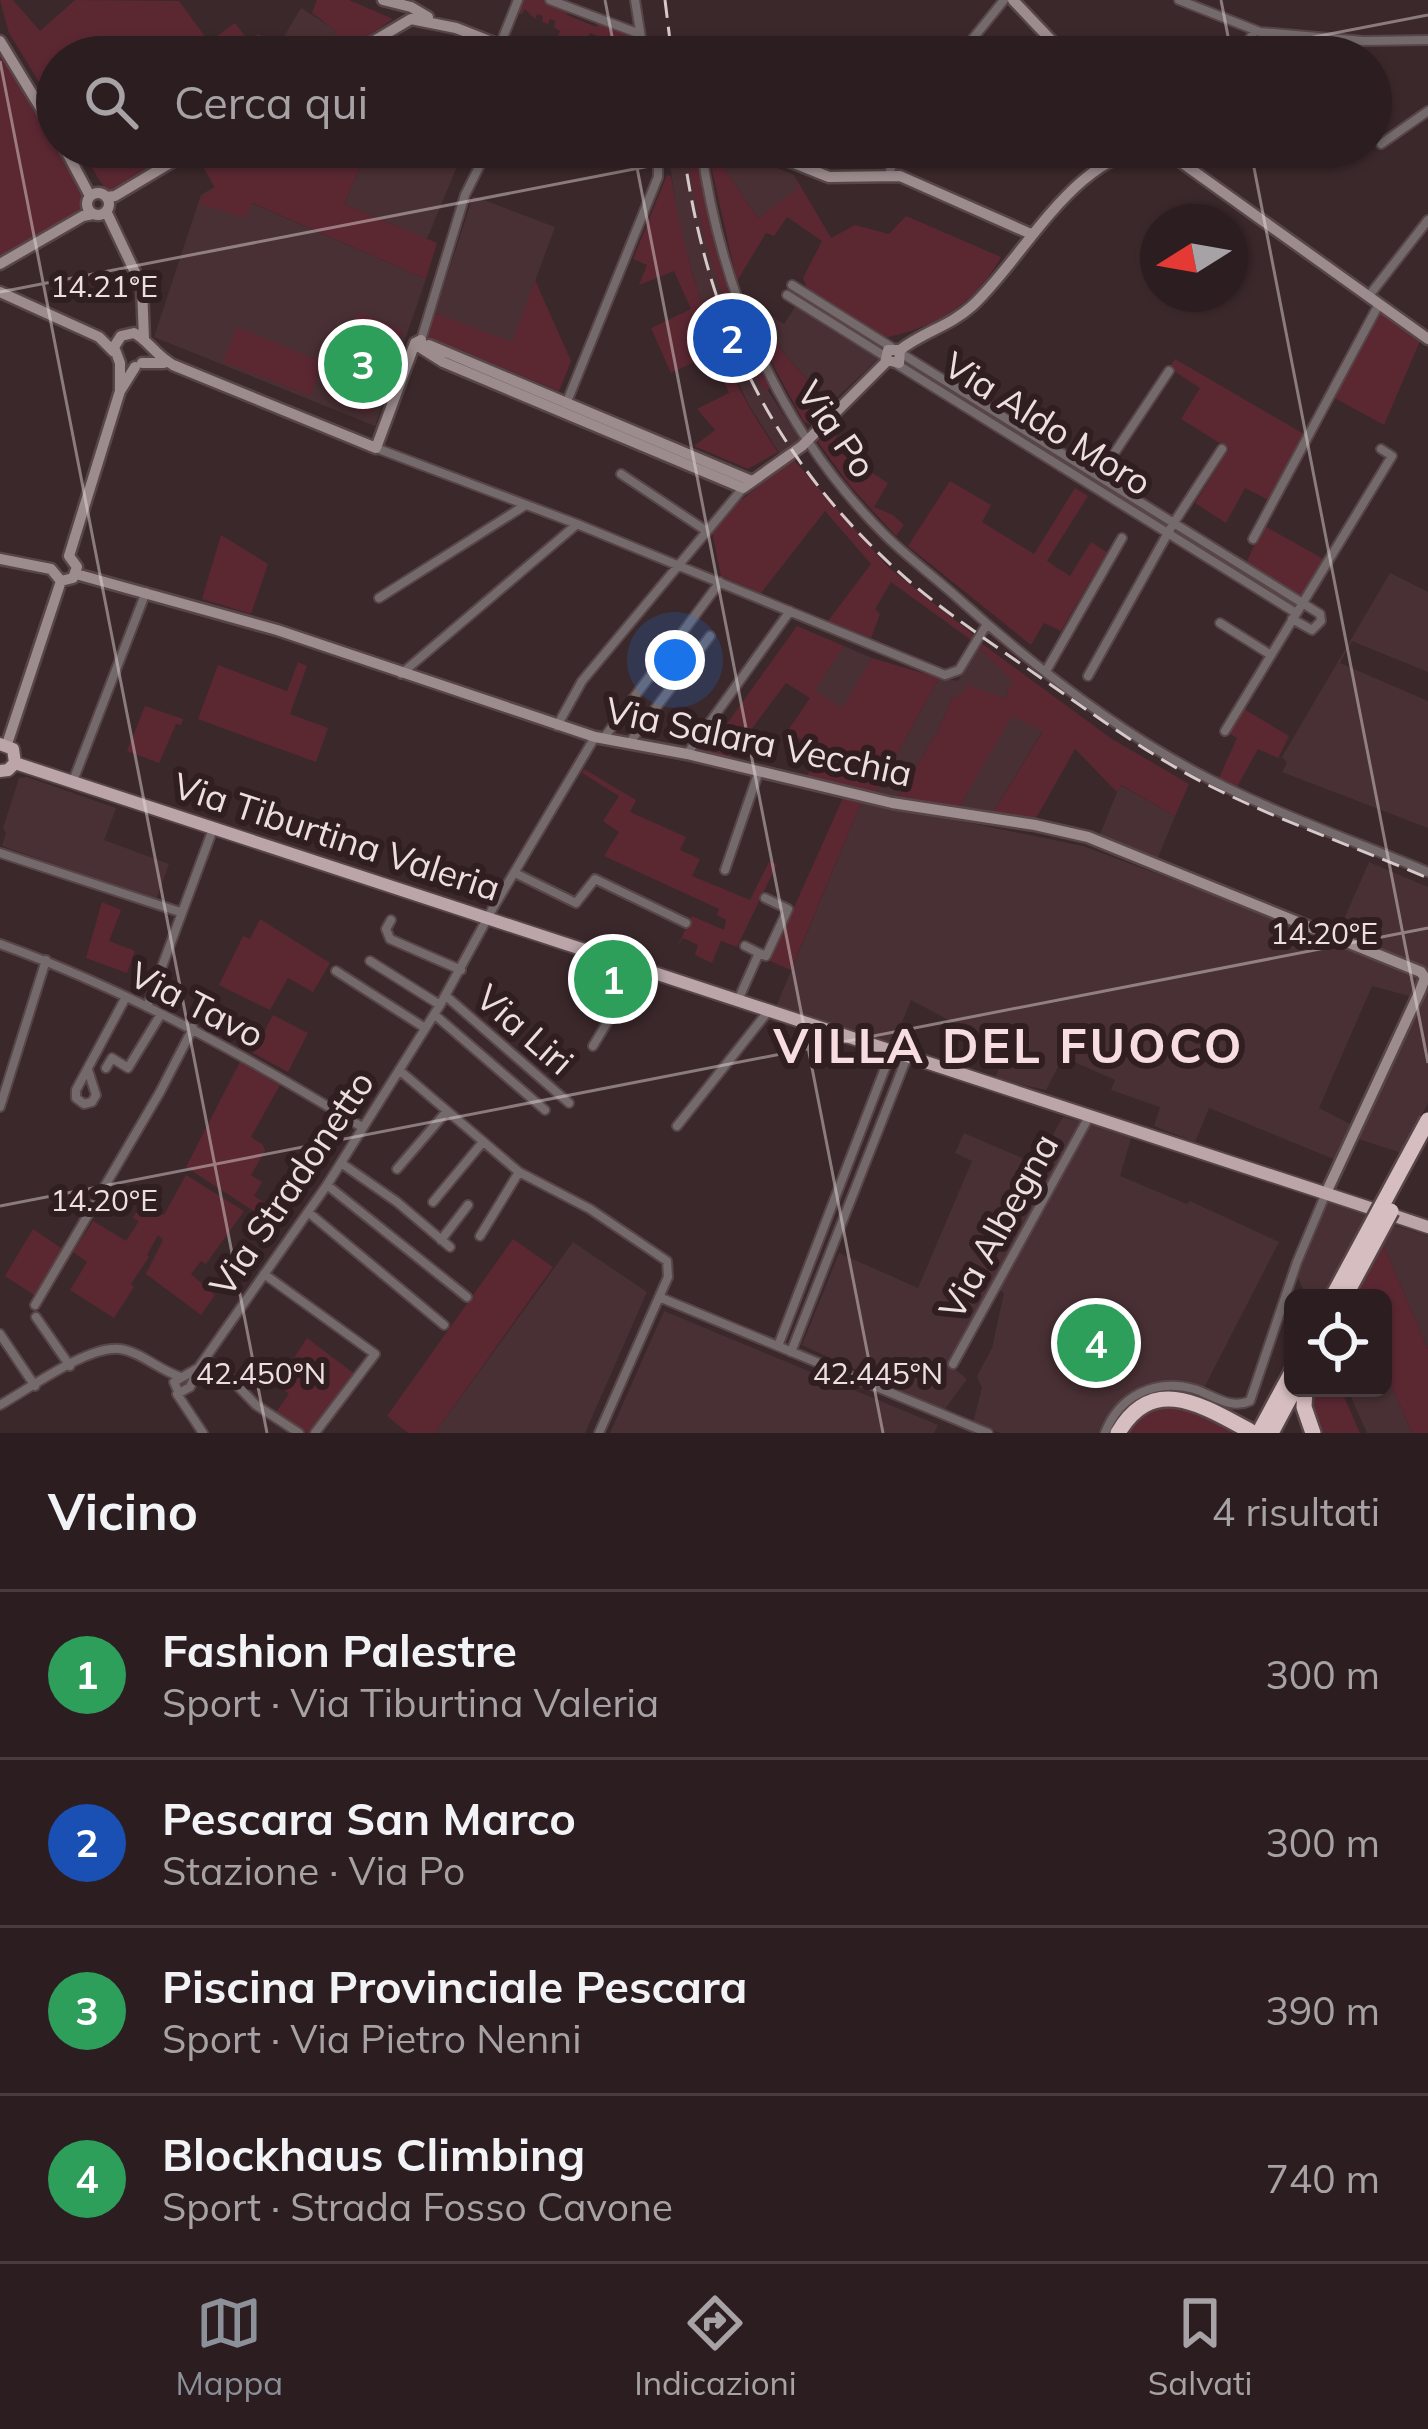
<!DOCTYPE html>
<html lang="it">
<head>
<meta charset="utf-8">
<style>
  body { margin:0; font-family:Mulish,sans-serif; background:#382b2d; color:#f1f3f6 }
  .controls { position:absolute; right:36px; bottom:36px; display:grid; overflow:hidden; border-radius:18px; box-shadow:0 3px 9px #0004 }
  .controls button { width:108px; height:108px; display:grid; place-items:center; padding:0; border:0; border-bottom:3px solid #483c3e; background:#2c1e20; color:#f1f3f6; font:60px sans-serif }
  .compass { position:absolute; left:1140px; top:204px; width:108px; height:108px; border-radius:50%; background:#2c1e20; box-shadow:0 3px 9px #0004; rotate:259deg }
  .you { position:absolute; left:675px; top:660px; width:42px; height:42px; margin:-30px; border:9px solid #fff; border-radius:50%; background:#1a73e8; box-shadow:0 0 0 18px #1a73e833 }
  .badge { display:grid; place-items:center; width:78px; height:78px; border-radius:50%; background:#8c9099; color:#fff; font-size:39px; font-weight:700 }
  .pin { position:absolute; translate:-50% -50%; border:6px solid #fff; box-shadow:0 3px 12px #0006 }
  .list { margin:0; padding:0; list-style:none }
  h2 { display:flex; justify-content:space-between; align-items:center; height:156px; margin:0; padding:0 48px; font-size:51px }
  h2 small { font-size:39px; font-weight:400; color:#a6a2a5 }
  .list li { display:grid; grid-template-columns:78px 1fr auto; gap:36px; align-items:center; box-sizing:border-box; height:168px; padding:0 48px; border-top:3px solid #483c3e }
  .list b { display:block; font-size:45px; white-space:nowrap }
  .list p { margin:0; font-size:39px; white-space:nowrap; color:#a6a2a5 }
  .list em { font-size:39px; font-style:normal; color:#a6a2a5 }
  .icon { flex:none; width:66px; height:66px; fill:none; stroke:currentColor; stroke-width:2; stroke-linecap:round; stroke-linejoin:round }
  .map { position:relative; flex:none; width:1428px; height:1433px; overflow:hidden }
  .search { position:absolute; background:#2c1e20; box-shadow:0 3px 9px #0004; left:36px; right:36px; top:36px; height:132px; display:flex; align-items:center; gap:30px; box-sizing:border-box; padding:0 42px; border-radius:66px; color:#a6a2a5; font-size:45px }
  .sheet { height:828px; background:#2c1e20 }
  nav { display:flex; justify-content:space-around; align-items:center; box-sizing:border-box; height:168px; border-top:3px solid #483c3e; background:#2c1e20; font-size:33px; color:#a6a2a5 }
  nav a { display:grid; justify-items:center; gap:6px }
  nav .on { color:#8c9099 }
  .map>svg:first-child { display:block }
</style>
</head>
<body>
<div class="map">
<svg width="1428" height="1433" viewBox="0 0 1428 1433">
  <rect width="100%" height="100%" fill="#3b282b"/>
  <path fill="#493034" d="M301,8L331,27L348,50L336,57H265L252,38L258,34L279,45Z
    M369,147H465L427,239L344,204Z
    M668,147H695L714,248L730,302L768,391L801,441L795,447L800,454L787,465L749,405L706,317L678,225Z
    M708,147H726L794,175L800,188L758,218L719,161L711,166Z
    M214,187L426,279L375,426L154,337L201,195Z
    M473,196L555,227L512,343L435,313Z
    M807,289L884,338L878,359L829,405L756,320L762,310L784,324Z
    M1390,573L1428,592V672L1352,641L1340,663L1428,701V828L1282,772L1287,763L1282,757Z
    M981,643V650L1014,681L1004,699L962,694L952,698L938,731L896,800L875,794L939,678L958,681Z
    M844,646L872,658L842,710L814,691Z
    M1012,715L1043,730L992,814L958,809Z
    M27,777L116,808L104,840L169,864L156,900L2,846L6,833L3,828L19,778Z
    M1120,785L1175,816L1156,862L1098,839Z
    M862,801L1083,846L1417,972L1421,980L1413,997L1372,986L1319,1108L1352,1125L1336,1160L1209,1108L1195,1142L1154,1126L1160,1107L1111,1090L1115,1080L1063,1057L1046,1090L995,1079L1005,1050L911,1000L893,1044L776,1007Z
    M1369,862L1428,887V970L1338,933Z
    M1428,979V1103L1402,1153L1355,1138Z
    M1063,1117L1132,1135L1120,1176L1187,1204L1190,1201L1279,1242L1204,1388L1171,1381L1140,1389L1117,1406L1100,1433H1000L973,1422L982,1388L977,1376L992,1348L1004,1293L994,1287L950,1365L967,1379L944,1410L802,1345L839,1253L918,1288L972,1161L955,1153L964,1133L1036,1164Z
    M1328,1197L1373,1212L1341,1269L1354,1298H1307L1295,1271Z
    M1393,1225L1428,1236V1349L1383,1244Z
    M573,1242L647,1292L585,1433H435Z
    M664,1311L782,1360L938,1425L934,1433H610Z
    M1383,1366L1412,1433H1367L1347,1388H1383Z"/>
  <path fill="#5b2832" d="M0,0H13L40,31L75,0L179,1L209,42L235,23L261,57H57V111L9,33Z
    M317,0H349L393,19L348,50L331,27L312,13Z
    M520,0H544L568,9L567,15L596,27L599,22L635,36L638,57H623L626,48L590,33L581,57L551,54L560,31L554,27L555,21L550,19L548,24L542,22L543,16L537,14L535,19L525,9L522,14L516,12Z
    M0,54L87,195L82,211L0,257Z
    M79,147H187L110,192L105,189Z
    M212,147H369L344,204L437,243L426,279L252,203L245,218L199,204L202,196L215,188L197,156Z
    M686,147H695C708,232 729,312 770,388L765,392C724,312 699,235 686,147Z
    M719,161L758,218L799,188L794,175L831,238L855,225L889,234L906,216L1001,257C975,304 936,327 884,338L807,289L803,278L822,241L787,217L774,236L766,233L737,281L711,166Z
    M667,175L671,176C686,275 720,369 778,452L748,469L694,446L715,430L697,409L729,393L711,354L671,373L651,328L691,309L674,271L639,285L647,265L633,259Z
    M535,280L571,361L559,391L428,337L435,313L512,342Z
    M358,312L403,330L369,415L335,401L338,392L327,388Z
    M1379,312L1420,341L1384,425L1331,396Z
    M237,327L323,362L310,396L223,362Z
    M765,331L829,405L810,424L804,422L758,337Z
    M1175,359L1304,434L1269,500L1245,488L1226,523L1195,503L1229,449L1181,419L1200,388L1169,368Z
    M829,427L838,433L831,447L888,483L874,507L893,515L904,525L896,536L851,487L818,442Z
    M793,459L889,568L974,635L971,640L891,582L875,609L880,614L871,638L828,621L871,564L825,511L761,593L721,576L712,532L734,506Z
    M950,481L991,505L982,522L1034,554L1075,488L1088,496L1047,561L1070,576L1091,542L1107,552L1061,631L1044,623L1031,645L908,546Z
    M1263,525L1325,560L1302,600L1246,564Z
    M221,535L268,564L251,614L202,599Z
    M797,626L844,646L815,690L842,709L872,658L939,678L875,794L807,777L818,748L787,732L810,698L786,683L729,759L706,753Z
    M981,643L1112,739L1189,784L1175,816L1121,785L1117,792L1075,749L1035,820L992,814L1043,731L1012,716L958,809L896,800L938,731L952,698L962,694L966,685L1005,698L1013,681L981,650Z
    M298,662L307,666L290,714L328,728L316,762L198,719L218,665L287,691Z
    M145,706L183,719L181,725L176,724L159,763L127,751Z
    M1242,708L1289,736L1278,758L1258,749L1237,787L1219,778L1237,738L1228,733Z
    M584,769L636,800L630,812L686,837L680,850L700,859L692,876L750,900L769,862L777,864L737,947L721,941L712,963L695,955L698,945L683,938L677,947L692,916L724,930L726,920L717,915L719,909L604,856L619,832L603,821L619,796L582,773Z
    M843,798L862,801L791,970L770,961Z
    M102,902L121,910L109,941L135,951L127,973L86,958Z
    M260,919L330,963L313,992L288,978L270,1010L219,985L243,936L250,939Z
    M273,1015L308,1033L288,1072L253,1053Z
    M240,1062L280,1085L251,1137L263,1145L265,1151L251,1175L262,1182L254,1196L283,1214L275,1225L186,1167Z
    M186,1175L244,1211L206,1264L201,1261L191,1274L215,1295L201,1315L146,1274L163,1240L158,1235L147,1255L149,1257L131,1284L134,1287L114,1318L70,1290L87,1262L73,1252L93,1221L126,1241L139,1221L133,1218L135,1214L144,1209L164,1215Z
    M1373,1212L1383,1244L1428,1349V1433H1412L1383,1366V1298H1354L1341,1269Z
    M33,1229L64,1250L37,1297L5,1276Z
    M513,1239L553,1267L435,1433H408L387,1416Z
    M307,1338L356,1375L312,1433H306L276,1412L289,1394L277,1384Z
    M1307,1388H1344L1341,1390L1360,1433H1317Z
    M1186,1405L1242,1433H1125C1139,1410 1160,1406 1186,1405Z"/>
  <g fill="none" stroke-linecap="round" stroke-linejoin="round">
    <g stroke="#574548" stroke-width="12">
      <path id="street" d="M550,0L640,34
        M635,0L644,57
        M1179,0L1260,32L1363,41L1428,40
        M500,45L518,0
        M958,57L1004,0
        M1239,57L1255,30
        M1381,144L1428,111
        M701,147C721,292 779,430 884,534C908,558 935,577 960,600C1031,664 1109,725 1194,771C1268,811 1350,839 1428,872
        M1177,160L1185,147
        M889,174L898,147
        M792,285L891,347
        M787,295L886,357
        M1368,297L1428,220
        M421,340L465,195L489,147
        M902,354L1320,614L1321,621L1312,630L1292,619
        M898,365L1296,613
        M566,404L658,177V147
        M376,448L577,524L945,675L959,670L987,624
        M621,474L705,530
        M1099,476L1169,371
        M1253,539L1379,304
        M379,598L524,506
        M1220,623L1271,655
        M1046,671L1122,538
        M401,674L576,525
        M1088,676L1173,524L1222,449
        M557,726L582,681L743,488
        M1225,731L1392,456L1381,449
        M603,739L720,582
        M630,742L710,636
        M687,754L790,611
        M73,781L146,592
        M0,853L180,912
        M725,870L759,771
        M515,873L576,903L595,879L686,923
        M391,920L386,929L390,939L461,970
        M0,944C128,990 246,1056 362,1127
        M745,946L759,953
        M370,961L440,1005
        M336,971L425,1028
        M446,996L569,1103
        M739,998L759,953L766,956L788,909L765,898
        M147,1007L213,829
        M435,1015L545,1110
        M593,1046L640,968
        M106,1068L112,1058L128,1068L161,1014
        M88,1070L96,1095L92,1102L84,1104L76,1098V1090L126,997
        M399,1070L519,1172L590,1209L667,1261L668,1277L599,1433
        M0,1107L46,960
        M677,1126L770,1009
        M341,1163L397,1202L450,1247
        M397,1169L447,1111
        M327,1185L467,1297
        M433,1202L482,1143
        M308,1212L444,1325
        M480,1236L519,1172
        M441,1240L468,1205
        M264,1274L375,1354L315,1433
        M659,1297L988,1433
        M35,1305L160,1092L193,1028
        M36,1317L70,1366
        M0,1334L35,1386
        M778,1346L892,1050
        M791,1352L907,1057
        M203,1363L211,1371L227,1375L256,1405L299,1433
        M953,1364L1090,1115
        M190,1387L199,1367L327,1185L440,1005L493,908L595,737
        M190,1387L179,1393L174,1382L198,1368
        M177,1394L203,1433
        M0,1405C29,1389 88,1345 120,1349C141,1352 160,1371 181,1377
        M1105,1433C1119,1396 1155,1378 1194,1389C1213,1395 1230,1410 1250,1401L1297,1262L1326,1193"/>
    </g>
    <g stroke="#574548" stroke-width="15">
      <path id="secondary" d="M383,0L411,7L428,17
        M1013,0L1067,57
        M0,41L57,135
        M347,57L411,19L456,28L530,57
        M64,147L90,196
        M754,147L829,177L900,176L1031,234
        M1160,147L1428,339
        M1119,148L1120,147
        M87 204a11 11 0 1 1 22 0a11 11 0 1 1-22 0Z
        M106,197L115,196L197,147
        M106,211L142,287L144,339
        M0,264L83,216L93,214
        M0,292L99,337L114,352
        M429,345L752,481
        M421,348L443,362L743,488L802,446L885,363L888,350H900L899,363L887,360
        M900,350C923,332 950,326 972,306C1024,259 1077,146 1161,148
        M142,363H164
        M120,391V363L114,347L121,336L134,333C147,339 155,355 173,365L376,448L415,343L421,340
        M69,556L120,391L135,367
        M0,559L51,569
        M51,569L61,581L73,578L77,567L69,556
        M76,574L277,630L595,737L687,754L892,803L1035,825L1088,837L1421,972L1425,978L1420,991L1326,1193
        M7,744L61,581"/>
    </g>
    <g stroke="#574548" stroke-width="16">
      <path id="primary" d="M0,744L13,749L15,763
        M15,763L1373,1209
        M0,771L8,770L15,763
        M1395,1216L1428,1227"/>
    </g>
    <g stroke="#574548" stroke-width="20">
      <path id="highway" d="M1305,1388L1304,1407L1313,1433
        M1118,1433C1153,1372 1205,1407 1250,1431
        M1259,1433L1293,1370
        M1271,1433L1295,1388"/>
    </g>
    <use href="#street" stroke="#746a6b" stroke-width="8"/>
    <use href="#secondary" stroke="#9c8c8e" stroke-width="10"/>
    <use href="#primary" stroke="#bba5a8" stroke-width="12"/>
    <use href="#highway" stroke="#d6bdc0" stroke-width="15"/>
    <path stroke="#d7c9ca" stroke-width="3" stroke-dasharray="18 9" stroke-linecap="butt" d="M665,0L672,57
      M683,147C707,324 773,462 909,581C950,616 997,647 1041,678C1096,716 1150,756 1210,786C1280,821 1355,847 1428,878"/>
    <g stroke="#574548" stroke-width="20" stroke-linecap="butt">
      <path id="highway-bridge" d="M1332,1298L1428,1120
        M1344,1298L1391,1211"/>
    </g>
    <use href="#highway-bridge" stroke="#d6bdc0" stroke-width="15"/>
  </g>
  <path fill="none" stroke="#ecdfe0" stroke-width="3" stroke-opacity="0.45" d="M605,0L616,57M1221,0L1232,57M1211,57L1428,15M0,61L267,1433M633,147L883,1433M1250,147L1428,1063M0,292L748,147M0,1206L1428,928"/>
  <g text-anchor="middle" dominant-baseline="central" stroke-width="12" stroke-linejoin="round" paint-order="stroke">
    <g font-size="36" fill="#ecdfe0" stroke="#311e21">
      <text transform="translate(1048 423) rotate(32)">Via Aldo Moro</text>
      <text transform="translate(837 429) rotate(55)">Via Po</text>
      <text transform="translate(759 741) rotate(12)">Via Salara Vecchia</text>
      <text transform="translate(337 836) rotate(18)">Via Tiburtina Valeria</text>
      <text transform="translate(197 1004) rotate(27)">Via Tavo</text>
      <text transform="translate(525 1029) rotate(41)">Via Liri</text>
      <text transform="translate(291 1183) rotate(-56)">Via Stradonetto</text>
      <text transform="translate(998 1226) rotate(-61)">Via Albegna</text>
    </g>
    <g font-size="48" font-weight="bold" letter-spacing="3" fill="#f7dde0" stroke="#311e21">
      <text x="1009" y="1045">VILLA DEL FUOCO</text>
    </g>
  </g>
  <g font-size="30" text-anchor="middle" fill="#ecdfe0" stroke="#311e21" stroke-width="12" stroke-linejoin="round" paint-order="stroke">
    <text x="104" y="297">14.21°E</text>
    <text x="1324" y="944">14.20°E</text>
    <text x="104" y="1211">14.20°E</text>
    <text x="261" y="1384">42.450°N</text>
    <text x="878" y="1384">42.445°N</text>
  </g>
</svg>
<div class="controls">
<button><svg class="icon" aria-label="locate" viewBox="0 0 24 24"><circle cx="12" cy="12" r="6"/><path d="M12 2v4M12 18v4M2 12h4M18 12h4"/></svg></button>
</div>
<svg class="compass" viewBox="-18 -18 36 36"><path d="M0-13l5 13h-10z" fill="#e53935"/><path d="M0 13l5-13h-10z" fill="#a6a2a5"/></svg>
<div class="you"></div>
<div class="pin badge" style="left:613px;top:979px;background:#2e9e5b">1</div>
<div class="pin badge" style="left:732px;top:338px;background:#1a4fb4">2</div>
<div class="pin badge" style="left:363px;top:364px;background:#2e9e5b">3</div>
<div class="pin badge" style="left:1096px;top:1343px;background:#2e9e5b">4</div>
<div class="search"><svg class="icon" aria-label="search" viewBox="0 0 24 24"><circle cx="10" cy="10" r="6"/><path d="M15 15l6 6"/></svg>Cerca qui</div>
</div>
<section class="sheet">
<h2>Vicino<small>4 risultati</small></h2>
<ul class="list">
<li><span class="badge" style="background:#2e9e5b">1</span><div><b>Fashion Palestre</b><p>Sport · Via Tiburtina Valeria</p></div><em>300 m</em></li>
<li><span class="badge" style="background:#1a4fb4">2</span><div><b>Pescara San Marco</b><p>Stazione · Via Po</p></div><em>300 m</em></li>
<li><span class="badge" style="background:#2e9e5b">3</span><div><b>Piscina Provinciale Pescara</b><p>Sport · Via Pietro Nenni</p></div><em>390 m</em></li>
<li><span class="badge" style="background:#2e9e5b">4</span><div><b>Blockhaus Climbing</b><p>Sport · Strada Fosso Cavone</p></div><em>740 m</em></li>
</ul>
</section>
<nav>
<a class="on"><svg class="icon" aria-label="map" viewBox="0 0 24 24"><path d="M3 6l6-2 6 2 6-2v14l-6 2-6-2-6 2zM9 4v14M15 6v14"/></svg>Mappa</a>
<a><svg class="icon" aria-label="directions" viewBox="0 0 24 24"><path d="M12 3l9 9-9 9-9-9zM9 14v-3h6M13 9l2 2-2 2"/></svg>Indicazioni</a>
<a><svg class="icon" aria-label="saved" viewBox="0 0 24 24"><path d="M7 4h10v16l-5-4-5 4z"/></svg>Salvati</a>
</nav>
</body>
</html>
